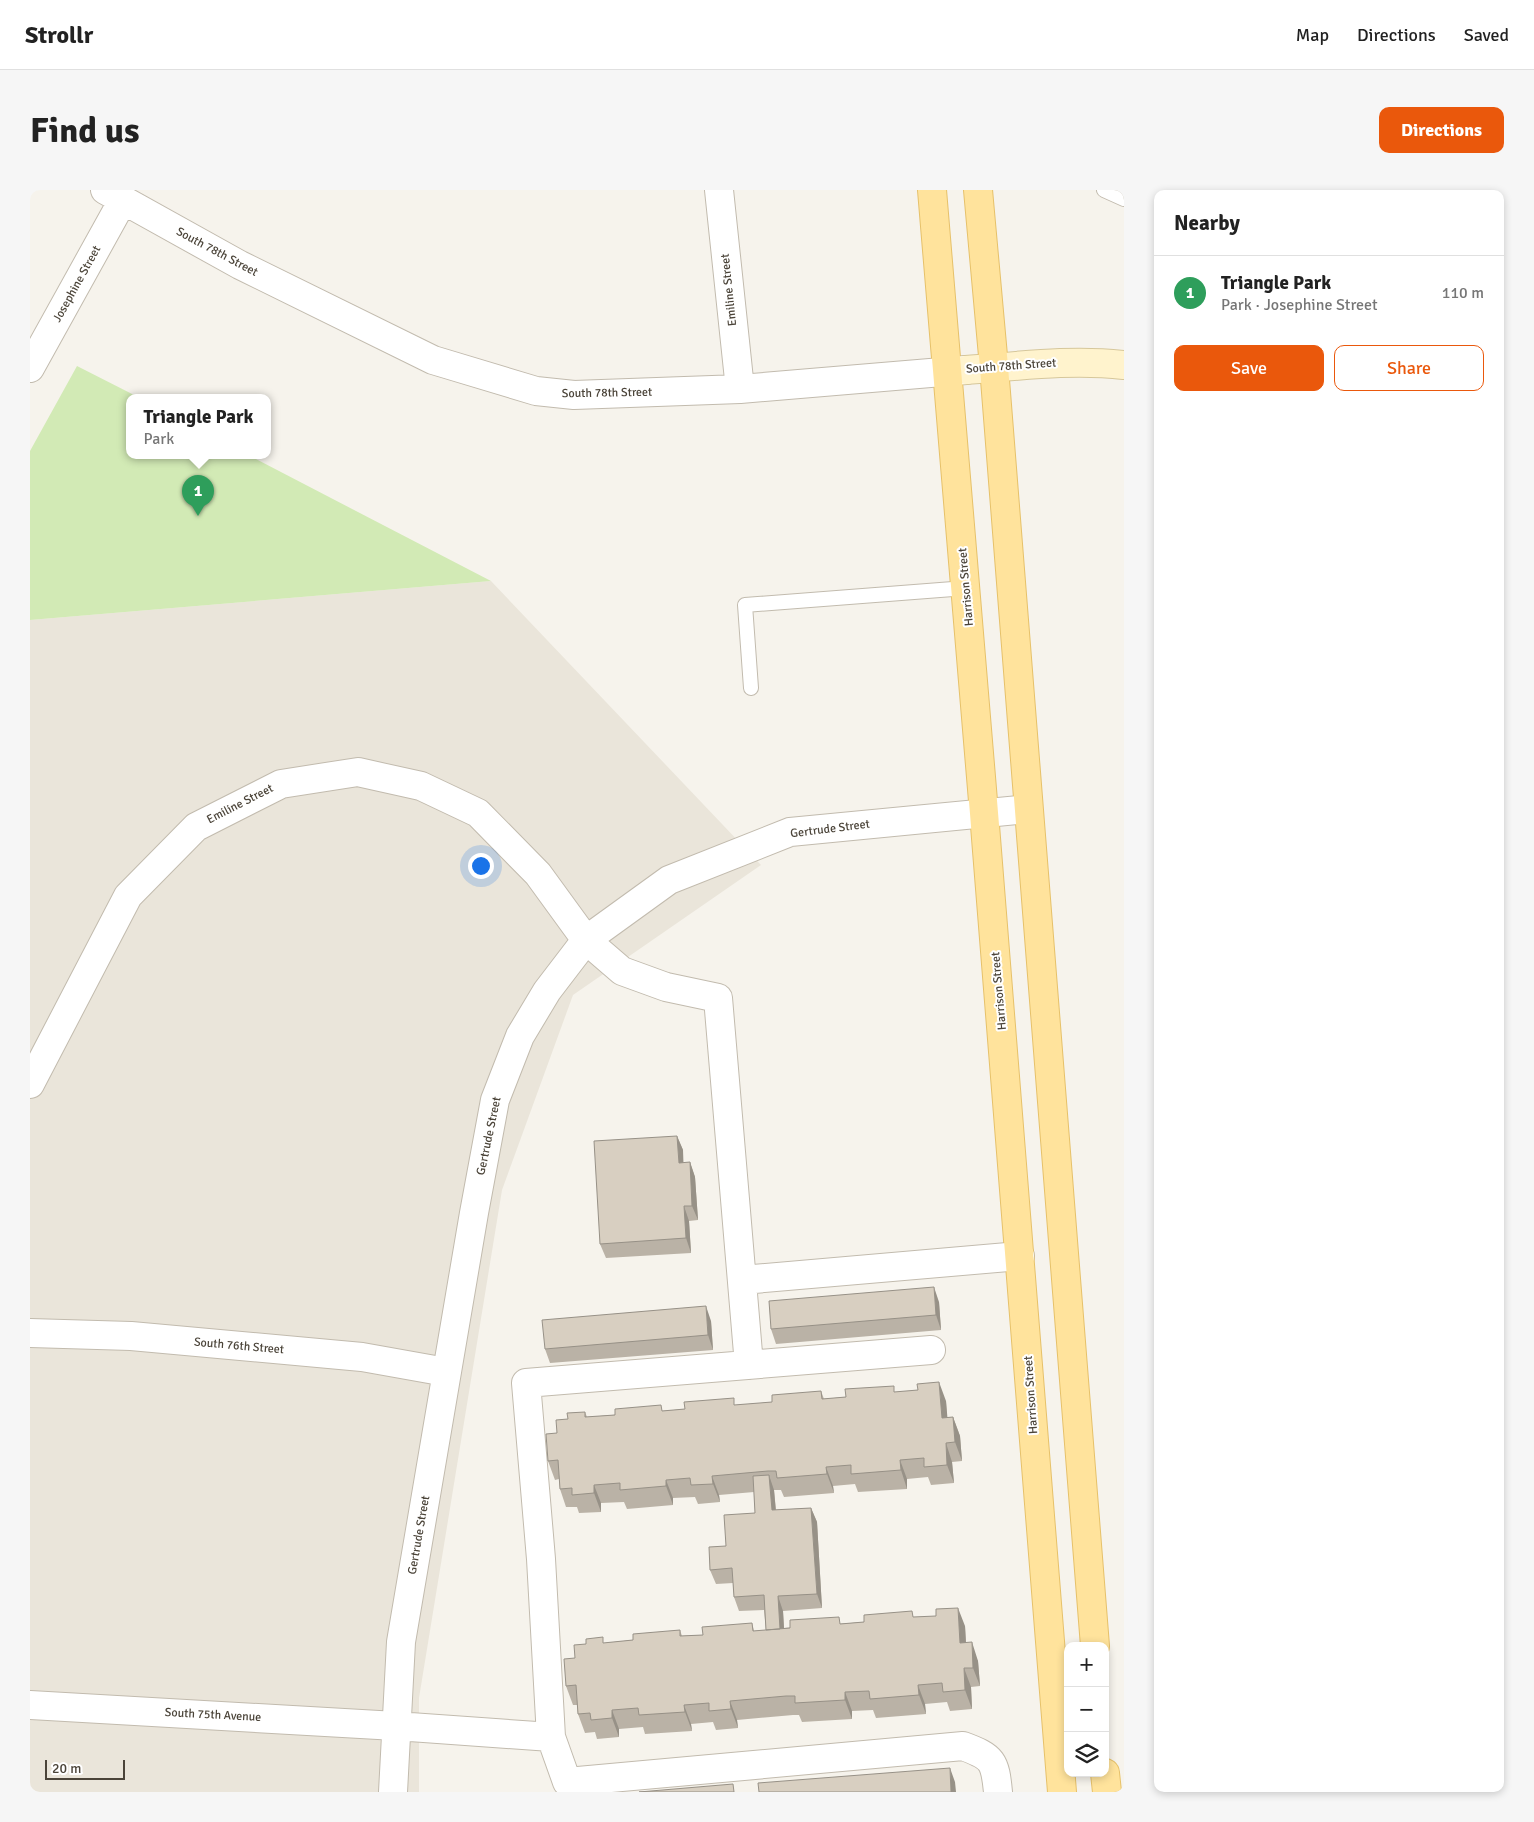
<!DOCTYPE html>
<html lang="en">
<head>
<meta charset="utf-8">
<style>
  body { margin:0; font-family:Signika,sans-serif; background:#f6f6f6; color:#222 }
  .controls { position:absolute; right:15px; bottom:15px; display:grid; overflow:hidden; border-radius:10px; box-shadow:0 2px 8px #0003 }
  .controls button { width:45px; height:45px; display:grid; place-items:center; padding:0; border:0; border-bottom:1px solid #e0e0e0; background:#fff; color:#222; font:25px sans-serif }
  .scale { position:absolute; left:15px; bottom:12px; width:80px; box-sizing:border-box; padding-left:5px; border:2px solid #4b4439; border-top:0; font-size:14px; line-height:18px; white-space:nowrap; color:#4b4439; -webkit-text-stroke:4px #fff; paint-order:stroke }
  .you { position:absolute; left:450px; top:675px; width:18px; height:18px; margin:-12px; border:4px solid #fff; border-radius:50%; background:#1a73e8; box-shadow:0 0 0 8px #1a73e833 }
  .badge { display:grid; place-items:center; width:32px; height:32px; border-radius:50%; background:#ea580c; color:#fff; font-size:16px; font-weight:700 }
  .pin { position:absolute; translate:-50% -41px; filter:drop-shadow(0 1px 2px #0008) }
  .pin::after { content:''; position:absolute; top:26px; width:18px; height:15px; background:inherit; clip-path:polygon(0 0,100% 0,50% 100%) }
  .popup { position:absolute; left:96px; top:204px; width:145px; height:65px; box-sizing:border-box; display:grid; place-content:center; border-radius:10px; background:#fff; filter:drop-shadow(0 1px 4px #0005); font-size:16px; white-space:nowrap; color:#767676 }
  .popup b { font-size:19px; color:#222 }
  .popup::after { content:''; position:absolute; left:50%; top:100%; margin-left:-10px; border:10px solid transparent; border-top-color:#fff }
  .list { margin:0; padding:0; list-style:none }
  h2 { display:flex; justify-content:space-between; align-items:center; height:65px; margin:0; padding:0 20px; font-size:21px }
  h2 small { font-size:16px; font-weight:400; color:#767676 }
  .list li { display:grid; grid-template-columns:32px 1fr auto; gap:15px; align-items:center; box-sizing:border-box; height:75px; padding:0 20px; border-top:1px solid #e0e0e0 }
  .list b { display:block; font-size:19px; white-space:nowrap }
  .list p { margin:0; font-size:16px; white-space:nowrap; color:#767676 }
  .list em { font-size:16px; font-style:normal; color:#767676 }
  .actions { display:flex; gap:10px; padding:15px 20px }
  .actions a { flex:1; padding:11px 0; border:1px solid #ea580c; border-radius:10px; text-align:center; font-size:18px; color:#ea580c }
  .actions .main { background:#ea580c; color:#fff }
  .icon { flex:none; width:28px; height:28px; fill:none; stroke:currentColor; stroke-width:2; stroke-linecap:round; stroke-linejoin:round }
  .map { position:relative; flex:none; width:1094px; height:1602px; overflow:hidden; border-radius:10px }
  header { display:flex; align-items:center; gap:30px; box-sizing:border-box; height:70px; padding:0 25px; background:#fff; border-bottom:1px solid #e0e0e0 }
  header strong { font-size:24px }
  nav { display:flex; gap:28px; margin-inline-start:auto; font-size:18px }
  .intro { display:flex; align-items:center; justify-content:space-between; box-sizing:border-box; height:120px; padding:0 30px }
  h1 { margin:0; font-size:35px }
  .button { padding:12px 22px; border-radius:10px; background:#ea580c; color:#fff; font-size:18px; font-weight:700 }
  main { display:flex; gap:30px; padding:0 30px }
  aside { flex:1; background:#fff; border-radius:10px; box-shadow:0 2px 8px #0003 }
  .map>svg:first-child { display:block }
</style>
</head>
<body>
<header>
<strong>Strollr</strong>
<nav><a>Map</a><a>Directions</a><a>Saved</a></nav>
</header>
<div class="intro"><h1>Find us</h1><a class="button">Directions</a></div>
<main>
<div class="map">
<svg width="1094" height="1602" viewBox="0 0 1094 1602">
  <rect width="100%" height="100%" fill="#f6f3ec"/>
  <path fill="#eae5da" d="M461,391L731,675L543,805L472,1000L389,1508V1602H0V430Z"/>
  <path fill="#d2eab5" d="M47,176L108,207H99V265H218L461,391L0,430V261Z"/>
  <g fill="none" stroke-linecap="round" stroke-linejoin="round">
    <g stroke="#c2bbae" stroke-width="16">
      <path id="lane" d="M1074,0L1094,9
        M721,498L715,415L936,398"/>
    </g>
    <g stroke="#c2bbae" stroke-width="30">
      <path id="street" d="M75,0L210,75L403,170L506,201L544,205L710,199L936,180
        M689,0L710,199
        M0,178L93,10
        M0,894L98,706L166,637L251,594L328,582L391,596L448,623L508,684L556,750L592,781L636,797L688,808L719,1175
        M712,1090L990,1066
        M0,1143L101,1146L332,1167L416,1182
        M0,1515L366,1536L521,1547L537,1592L933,1556C963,1567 965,1571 968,1602
        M521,1547L511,1369L496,1193L901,1160
        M363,1602L371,1452L444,1023L465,910L490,846L517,801L556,750L639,690L760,642L998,619"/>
    </g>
    <g stroke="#d6c79b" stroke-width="30">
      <path id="secondary" d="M936,180C989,176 1041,169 1094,175"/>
    </g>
    <g stroke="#e6c16a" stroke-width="30">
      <path id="primary" d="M902,0L954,623L1032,1602
        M948,0L964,177L1065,1456
        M1075,1583L1077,1602"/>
    </g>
    <use href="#lane" stroke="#fff" stroke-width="14"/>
    <use href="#street" stroke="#fff" stroke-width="28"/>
    <use href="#secondary" stroke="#fff3cd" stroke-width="28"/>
    <use href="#primary" stroke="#ffe39c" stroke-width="28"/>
  </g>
  <path fill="#bab2a6" d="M647,946L653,960V973L660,972L665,987L668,1030L659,1031L661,1063L576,1068L570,1054Z
    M909,1112L911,1140L746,1154L741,1139Z
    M681,1131L683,1160L520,1173L515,1159Z
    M791,1201L794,1209L866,1202L916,1211L917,1227H923L930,1246L932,1271L922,1272L924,1293L901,1295L898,1287L877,1289V1299L828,1302L825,1294L803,1296L804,1303L754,1307L751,1300H744L746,1320L781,1318L787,1332L792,1418L753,1421L754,1438L834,1432L884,1427L935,1436L936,1453L948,1471L950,1496L941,1497L942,1519L920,1521L917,1512L895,1514L896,1524L846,1528L843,1520L822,1521V1529L772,1532L769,1525H763L707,1530L708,1538L686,1540L683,1532L661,1534L662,1541L615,1544L613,1537L589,1539V1547L567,1549L565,1542L555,1543L548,1524L547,1515H543L536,1496L545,1468L575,1453L603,1450L650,1440L652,1446L673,1445L722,1433L724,1441L736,1440L734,1420L709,1421L704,1407L703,1393L686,1394L680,1380L696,1356L725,1323L724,1302L689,1305L690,1312L668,1314L665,1307L643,1308V1315L597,1319L594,1312L571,1313V1322L549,1323L547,1317H536L530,1299L529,1289L525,1290L518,1271L527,1243L538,1229L555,1222L557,1227L742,1212Z"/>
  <path fill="#979187" d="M647,946L653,960L654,988L649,973Z
    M660,972L665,987L668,1030L662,1016Z
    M654,1016L659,1031L661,1063L656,1048Z
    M904,1097L909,1112L911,1140L906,1125Z
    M676,1116L681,1131L683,1160L678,1145Z
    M909,1192L916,1211L919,1246L912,1228Z
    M923,1227L930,1246L932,1271L925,1252Z
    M916,1253L922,1272L924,1293L917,1275Z
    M870,1270L877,1289V1299L871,1280Z
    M796,1277L803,1296L804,1303L797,1284Z
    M739,1285L744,1300L747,1335L742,1320Z
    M682,1286L689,1305L690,1312L683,1294Z
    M636,1290L643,1308V1315L636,1296Z
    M564,1295L571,1313V1322L564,1303Z
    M781,1318L787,1332L792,1418L787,1404Z
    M748,1406L753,1421L755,1456L750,1442Z
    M928,1418L935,1436L937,1472L930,1453Z
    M942,1452L948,1471L950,1496L943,1478Z
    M934,1478L941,1497L942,1519L935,1500Z
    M888,1495L895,1514L896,1524L889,1505Z
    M815,1502L822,1521V1529L815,1510Z
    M700,1511L707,1530L708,1538L701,1519Z
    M654,1515L661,1534L662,1541L655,1522Z
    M582,1520L589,1539V1547L582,1528Z
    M920,1578L925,1592L926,1602H921Z"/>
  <path fill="#d8cfc1" stroke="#979187" d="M647,946L649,973L660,972L662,1016H654L656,1048L570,1054L564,951Z
    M904,1097L906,1125L741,1139L739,1111Z
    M676,1116L678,1145L515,1159L512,1130Z
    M909,1192L912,1228L923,1227L925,1252L916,1253L917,1275L894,1277V1268L870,1270L871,1280L821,1284V1275L796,1277L797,1284L747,1288L746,1281H738L682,1286L683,1294L661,1295L660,1288L636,1290V1296L590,1300V1293L564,1295V1303L542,1305V1298L530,1299L528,1270L518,1271L516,1244L527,1243L526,1230L538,1229L537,1223L555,1222V1227L585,1225V1219L631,1215L632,1221L655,1219L654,1212L704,1208V1215L742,1212V1205L791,1201L792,1209L816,1207L815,1199L864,1196V1202L888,1200L887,1194Z
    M739,1285L742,1320L781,1318L787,1404L748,1406L750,1439L736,1440L734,1405L704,1407L702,1378L680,1380L679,1357L696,1356L694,1325L725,1323L723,1286Z
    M928,1418L930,1453L942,1452L943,1478H934L935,1500L913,1502L912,1493L888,1495L889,1505L840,1509L839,1501L815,1502V1510L765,1513V1506H756L700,1511L701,1519L679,1521V1513L654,1515L655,1522L609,1525L608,1518L582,1520V1528L561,1530L560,1523L548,1524L546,1495L536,1496L534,1469L545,1468L544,1455L556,1454V1449L573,1447V1453L603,1450V1444L650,1440V1446L673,1445L672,1437L722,1433L723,1441L760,1438V1430L809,1427L810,1434L834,1432V1425L882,1421L883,1427L906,1426V1419Z
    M920,1578L921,1602H729L728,1593Z
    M703,1594L704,1602H609Z"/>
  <g text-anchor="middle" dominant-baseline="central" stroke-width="4" stroke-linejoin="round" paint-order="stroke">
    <g font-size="12" fill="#4b4439" stroke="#fff">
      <text transform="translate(187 62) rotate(28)">South 78th Street</text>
      <text transform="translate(47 94) rotate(-61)">Josephine Street</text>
      <text transform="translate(699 100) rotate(-96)">Emiline Street</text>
      <text transform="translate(981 176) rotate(-4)">South 78th Street</text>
      <text transform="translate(577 203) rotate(-1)">South 78th Street</text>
      <text transform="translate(936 397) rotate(-95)">Harrison Street</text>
      <text transform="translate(210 614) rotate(-27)">Emiline Street</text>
      <text transform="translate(800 639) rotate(-7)">Gertrude Street</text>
      <text transform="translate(969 801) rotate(-95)">Harrison Street</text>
      <text transform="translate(459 946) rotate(-78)">Gertrude Street</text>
      <text transform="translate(209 1156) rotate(5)">South 76th Street</text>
      <text transform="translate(1001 1205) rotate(-94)">Harrison Street</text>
      <text transform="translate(389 1345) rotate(-80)">Gertrude Street</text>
      <text transform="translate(183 1525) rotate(3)">South 75th Avenue</text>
    </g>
  </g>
</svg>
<div class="controls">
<button>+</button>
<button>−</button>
<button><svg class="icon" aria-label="layers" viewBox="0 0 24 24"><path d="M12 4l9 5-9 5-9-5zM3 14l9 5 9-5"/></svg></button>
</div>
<div class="scale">20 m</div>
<div class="you"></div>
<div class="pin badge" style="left:168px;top:326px;background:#2e9e5b">1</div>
<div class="popup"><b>Triangle Park</b>Park</div>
</div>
<aside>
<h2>Nearby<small></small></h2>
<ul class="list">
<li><span class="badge" style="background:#2e9e5b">1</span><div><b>Triangle Park</b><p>Park · Josephine Street</p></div><em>110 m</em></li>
</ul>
<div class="actions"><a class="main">Save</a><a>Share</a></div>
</aside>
</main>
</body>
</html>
